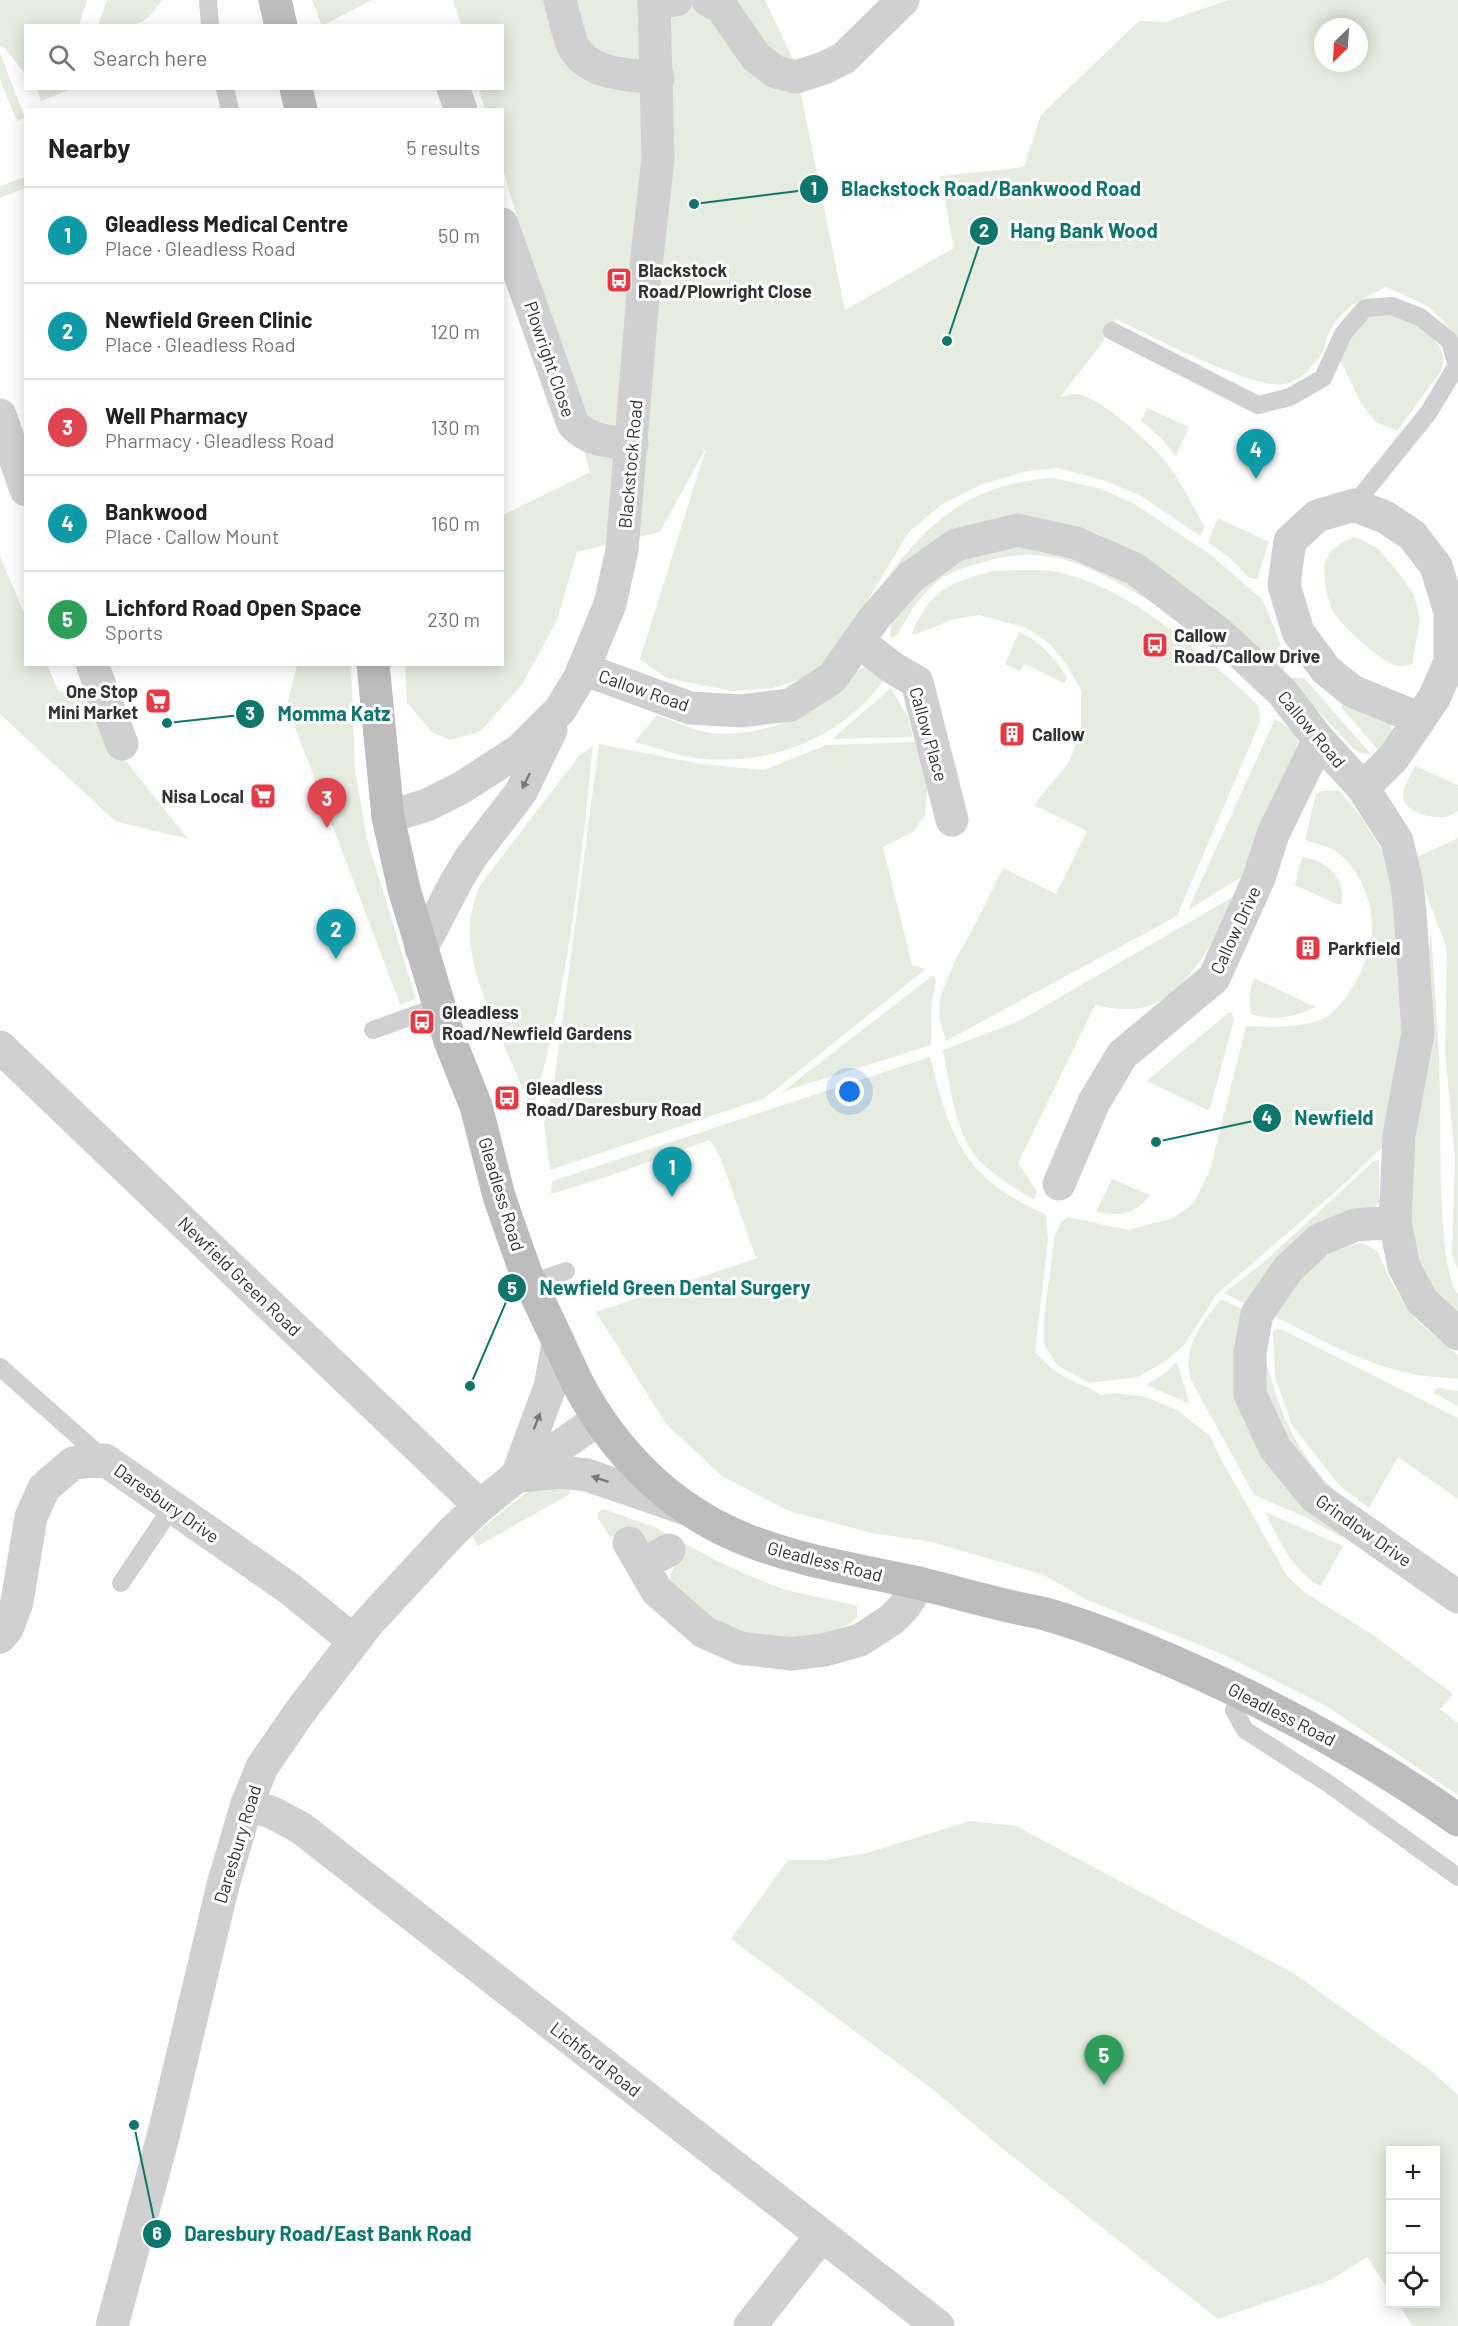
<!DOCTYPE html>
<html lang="en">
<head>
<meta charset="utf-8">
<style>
  body { margin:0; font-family:Barlow,sans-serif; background:#f6f6f6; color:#222 }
  .controls { position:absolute; right:18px; bottom:18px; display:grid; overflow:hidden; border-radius:0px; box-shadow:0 3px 15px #0003 }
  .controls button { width:54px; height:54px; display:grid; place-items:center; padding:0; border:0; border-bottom:2px solid #e0e0e0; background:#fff; color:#222; font:30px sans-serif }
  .compass { position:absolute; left:1314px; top:18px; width:54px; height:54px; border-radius:50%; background:#fff; box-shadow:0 3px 15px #0003; rotate:205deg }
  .you { position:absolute; left:850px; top:1092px; width:21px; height:21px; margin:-15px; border:4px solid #fff; border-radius:50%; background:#1a73e8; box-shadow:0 0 0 9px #1a73e833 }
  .badge { display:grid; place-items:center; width:39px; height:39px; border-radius:50%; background:#0b8043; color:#fff; font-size:20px; font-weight:700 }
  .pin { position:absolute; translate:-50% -50px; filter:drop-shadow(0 2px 3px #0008) }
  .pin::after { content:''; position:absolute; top:32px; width:21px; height:18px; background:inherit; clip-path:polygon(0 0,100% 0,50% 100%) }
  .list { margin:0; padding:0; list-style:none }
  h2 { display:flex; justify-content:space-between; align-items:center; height:78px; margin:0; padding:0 24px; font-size:26px }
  h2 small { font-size:20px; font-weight:400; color:#767676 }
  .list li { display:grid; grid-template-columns:39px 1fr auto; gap:18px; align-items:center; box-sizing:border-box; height:96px; padding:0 24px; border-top:2px solid #e0e0e0 }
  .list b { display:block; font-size:22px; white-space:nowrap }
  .list p { margin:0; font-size:20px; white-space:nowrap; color:#767676 }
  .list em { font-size:20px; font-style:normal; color:#767676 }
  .icon { flex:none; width:33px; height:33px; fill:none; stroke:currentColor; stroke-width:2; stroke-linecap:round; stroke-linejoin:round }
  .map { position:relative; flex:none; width:1458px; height:2326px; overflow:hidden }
  .search { position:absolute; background:#fff; box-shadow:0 3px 15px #0003; left:24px; top:24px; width:480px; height:66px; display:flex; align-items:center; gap:15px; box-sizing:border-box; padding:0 21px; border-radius:0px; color:#767676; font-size:22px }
  .panel { position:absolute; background:#fff; box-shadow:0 3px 15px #0003; left:24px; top:108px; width:480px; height:558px; border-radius:0px }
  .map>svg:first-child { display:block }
</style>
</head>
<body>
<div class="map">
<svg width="1458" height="2326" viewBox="0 0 1458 2326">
  <rect width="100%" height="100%" fill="#fff"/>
  <path fill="#e6ecdf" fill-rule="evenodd" d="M0,0H87L79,25L26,26L25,74L5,48L0,45Z
    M107,0H162C141,31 133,26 98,25Z
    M312,0H372L322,26Z
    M453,0H765L794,61L845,310L954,248L940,176L1024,167L1041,115L1139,21L1165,22L1228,0H1458V337L1428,306L1386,287C1363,298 1342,308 1330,331C1325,339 1326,349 1320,356C1311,368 1300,381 1285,384C1252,390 1150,335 1116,319L1100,346L1060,397C1064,397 1069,394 1074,394C1099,394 1154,446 1169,466C1183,485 1193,507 1205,527L1200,536L1141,496L1106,481L1058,468L1027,471L980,485L941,505L909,532L834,655L804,678L773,688L731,691L666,678L640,659L706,448L660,532L577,552L557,620L523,683L481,731L450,740L432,732L407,703L405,665L502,664L503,515L590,472L503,169L502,110L485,109L479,89L502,88V26L461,25ZM1323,27H1359V63H1323Z
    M0,53L25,118L17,121L0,80Z
    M37,89V88L71,89L41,101Z
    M25,177V188L0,198V186Z
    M1400,313C1419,327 1452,343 1441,371L1397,431L1376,422L1361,403L1340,360L1354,329L1372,314Z
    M1147,408L1189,427L1176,456L1162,439L1141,421Z
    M1053,478L1101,489L1133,503L1211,555L1263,600L1284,653L1286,664L1283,672L1213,608L1188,589L1122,547L1096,533L1076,528L1029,520L880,588C925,523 970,483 1053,478Z
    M1218,518L1269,542L1257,579L1249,578L1231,559L1208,542Z
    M1356,537L1377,548L1398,572L1414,595L1420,620L1412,664C1405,667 1397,667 1390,663C1373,654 1345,629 1334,613C1328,604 1322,573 1325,563C1330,549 1342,540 1356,537Z
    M1010,545L1049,549L1113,574L1156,604C1093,570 1055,540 980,563C966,567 950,572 938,581C926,591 916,603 908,616C903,625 901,631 893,638L890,636L892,619L901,607L948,564Z
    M0,556L25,615L26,664L47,665L58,690L98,705L109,740L188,839L115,821L0,714Z
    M993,571C1012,571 1046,568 1062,573C1138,593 1196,649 1253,700L1259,708L1260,722L1177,916L946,1041L939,1017L940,997L955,961L977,921L1003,868L1056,894L1087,831L1034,805L1069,762L1081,731V690L1066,664L1051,645L1027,628L979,615L954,619L914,635L912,633C930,589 950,583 993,571Z
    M1019,632C1038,639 1057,660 1067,678L1064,683L1025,664L1020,671L1005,664Z
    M297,665H351L355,770L367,839L416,999L400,1004L287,706Z
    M872,665L890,671C846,740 763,771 684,756C668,752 651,746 635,742L657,715C674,721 692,730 710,733C739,737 790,726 813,708C832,694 848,670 872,665Z
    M1293,678H1304L1371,754L1361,753L1354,749L1290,681Z
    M891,688L908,718L913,737L832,739Z
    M1343,705L1391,723L1392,736L1380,752L1341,707Z
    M1276,720C1288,725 1296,734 1300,746L1245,875L1188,910L1274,721Z
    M915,742L929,770L925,815L913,832L883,847L912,965L926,969L765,1098L550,1170L544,1123L553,1091L599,744L700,764L764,770L826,745Z
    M593,745C581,866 568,989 533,1107L530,1105C519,1081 509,1057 499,1033C478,984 456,936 481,884L579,756Z
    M1415,766L1458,785V811C1454,813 1449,816 1445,817C1430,819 1401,812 1403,793C1404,785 1412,774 1415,766Z
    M1339,790L1361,817L1390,863L1407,983L1390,1140L1334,1193L1217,1294L1185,1344L1166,1361L1138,1377L1089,1383L1057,1365L1044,1344V1317L1055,1234L1062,1221L1068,1217L1128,1230L1173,1218L1193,1204L1210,1170L1246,1026C1268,1027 1313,1029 1331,1014C1349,998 1367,965 1371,942C1377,911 1361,865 1332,849C1324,845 1314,843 1305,840L1316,794L1322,791Z
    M1458,838V1270L1452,1254L1455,1160L1445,1051L1447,949L1413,859Z
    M1302,857C1327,860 1345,878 1342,903L1339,905L1295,885Z
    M1238,894C1218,932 1187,1000 1141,1008C1125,1011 1110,1008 1095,1005L1018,1163L1037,1191L1034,1199C1013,1188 994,1176 978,1159C956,1136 949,1081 943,1050L1019,1021Z
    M1431,931C1434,984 1439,1038 1440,1091C1441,1129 1437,1269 1458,1294V1323L1426,1292L1405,1204Z
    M932,976H934L936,981L931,1006V1045L782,1092Z
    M1254,978L1315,1007C1292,1018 1275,1021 1251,1014C1248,1001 1250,990 1254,978Z
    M1228,1013H1232L1234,1020L1210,1108L1207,1110L1147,1081Z
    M930,1057C942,1103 953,1153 993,1184C1009,1197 1028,1206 1046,1215L1048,1240L1035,1352C1044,1362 1053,1370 1065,1377C1078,1385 1088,1385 1100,1395L1114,1393L1143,1396L1177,1410L1210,1436L1221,1459L1287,1576L1304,1592L1373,1635L1453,1694L1440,1709L1458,1723V1795L1328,1707L1220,1653L1087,1600L1044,1575L932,1542L872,1533L789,1511L722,1476L666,1424L596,1312L758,1258L755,1255L721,1159L710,1140L603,1178L551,1194L552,1181Z
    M1379,1160V1203L1372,1210L1250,1306L1224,1293L1265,1261L1374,1161Z
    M1112,1179L1150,1195C1135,1215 1120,1216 1096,1212Z
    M1363,1243L1378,1252L1392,1284L1416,1320L1458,1355V1379C1441,1377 1424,1377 1408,1373C1359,1362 1316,1337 1272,1315C1293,1285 1323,1245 1363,1243Z
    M1221,1299L1247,1311L1235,1363L1349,1538L1339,1536L1305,1517L1254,1495L1191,1380C1182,1346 1201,1325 1221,1299Z
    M1281,1329L1458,1418V1499L1398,1457L1369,1508L1340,1486L1292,1425L1275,1377L1273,1331Z
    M1266,1362C1283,1421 1297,1454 1342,1498L1340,1501L1292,1452L1259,1382Z
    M1175,1363H1177L1190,1404L1147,1385L1166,1372Z
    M1437,1388L1458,1391V1406L1433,1393Z
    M568,1483L570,1494L478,1546L472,1536L523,1495L537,1487Z
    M603,1509L655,1527L717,1561L750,1576L786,1590L854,1605L857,1606V1617L851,1623L834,1631L794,1642L734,1638L669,1586L670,1575L675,1565L657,1543L647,1542L628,1530L610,1537L598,1518V1512Z
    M1265,1512L1343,1546L1321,1586C1293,1573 1278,1538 1265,1512Z
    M970,1821L1016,1826L1293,1973L1430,2070L1458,2095V2326H1413L1398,2304H1436V2150H1390V2292L1367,2257L1331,2280L1218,2319L1003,2149L935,2091L731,1939L788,1860H825L867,1853Z"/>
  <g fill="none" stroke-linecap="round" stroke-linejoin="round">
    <path stroke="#d0d0d0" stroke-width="18" d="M208,0L210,26
      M225,88L230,110
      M1112,331L1258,405L1290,397L1323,378L1343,334L1365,308L1392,306L1420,317L1449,340L1457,365L1429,412L1354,505
      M373,1030L440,1006
      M531,1283L566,1271
      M0,1367L105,1460
      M121,1583L173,1506
      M1242,1693L1234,1710L1245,1730L1329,1784L1458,1877"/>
    <path stroke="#d0d0d0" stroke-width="33" d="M560,0C564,14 567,32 573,46C589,76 628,74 658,78
      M708,0L722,8L756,57L776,72L796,77L824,68L844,58L903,0
      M654,3L676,0
      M453,88L461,110
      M502,224L573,424C590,442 609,441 632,444
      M0,415L26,490
      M858,641L893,668L917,682L952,820
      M92,664L122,744
      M583,669L690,708L741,711L790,705L832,678L876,616L911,577L956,545L1018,530L1076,543L1135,569L1220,634L1282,692L1319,740L1363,788L1397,841L1407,884L1410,912L1418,1033L1399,1135L1395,1222L1404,1267L1422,1301L1458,1334
      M1363,788L1394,757L1434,698L1450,662V612L1436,566L1412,535L1385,517L1354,505L1317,516L1290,541L1284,585L1298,632L1326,670L1352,691L1418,718
      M0,1047L480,1506
      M1059,1184L1094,1102L1122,1055L1214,978L1259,878L1273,834L1319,740
      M1395,1222L1355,1225L1319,1240L1288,1269L1257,1314L1250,1353V1394L1275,1448L1314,1496L1458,1597
      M629,1543L657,1591L704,1632L740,1648L791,1654L824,1650L860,1640L891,1620L904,1607L920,1583
      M642,1565L669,1550
      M0,1637L7,1629L17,1602L31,1517L44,1488L73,1463L105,1460L290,1589L354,1641
      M247,1804L273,1813L301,1828L938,2326
      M750,2326L821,2236"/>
    <path stroke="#d0d0d0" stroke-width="33" d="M388,817L427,805L461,788L520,750L560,710L580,677L610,604L622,550L644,283L658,159L654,0
      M421,949L457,880L471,857L521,792L551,730
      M517,1476L550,1387L558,1343
      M521,1476L561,1472L587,1475L686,1509
      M112,2326L164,2133L223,1885L247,1804L262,1767L299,1713L368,1623L453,1531L480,1506L517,1476L599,1419"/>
    <path stroke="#bdbdbd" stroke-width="33" d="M275,0L281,26
      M296,88L301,110
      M373,664L388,817L404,889L450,1041L476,1106L499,1196L511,1231L526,1273L577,1382C613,1451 669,1508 742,1538C795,1560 853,1569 909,1581C953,1591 997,1605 1042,1613C1106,1631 1168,1658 1229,1687C1309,1725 1385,1768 1458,1820"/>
  </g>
  <defs><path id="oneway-solid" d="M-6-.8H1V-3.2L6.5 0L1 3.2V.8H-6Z" transform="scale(1.5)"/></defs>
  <g fill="#7a7a7a">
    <use href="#oneway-solid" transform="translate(526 781) rotate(116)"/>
    <use href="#oneway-solid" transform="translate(537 1421) rotate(-69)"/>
    <use href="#oneway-solid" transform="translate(600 1479) rotate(-162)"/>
  </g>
  <defs>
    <g id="bus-square" transform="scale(1.35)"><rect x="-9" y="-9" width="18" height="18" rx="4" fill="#e63946" stroke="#fff"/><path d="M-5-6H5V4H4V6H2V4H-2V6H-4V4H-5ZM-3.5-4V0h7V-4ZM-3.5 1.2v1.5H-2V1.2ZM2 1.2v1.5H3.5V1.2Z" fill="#fff"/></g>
    <g id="supermarket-square" transform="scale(1.35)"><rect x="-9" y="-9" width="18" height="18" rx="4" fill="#e63946" stroke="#fff"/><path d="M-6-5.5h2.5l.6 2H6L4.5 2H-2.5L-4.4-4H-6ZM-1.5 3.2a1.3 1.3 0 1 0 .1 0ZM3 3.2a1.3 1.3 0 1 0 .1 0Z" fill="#fff"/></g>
    <g id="building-square" transform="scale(1.35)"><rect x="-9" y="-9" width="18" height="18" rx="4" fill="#e63946" stroke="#fff"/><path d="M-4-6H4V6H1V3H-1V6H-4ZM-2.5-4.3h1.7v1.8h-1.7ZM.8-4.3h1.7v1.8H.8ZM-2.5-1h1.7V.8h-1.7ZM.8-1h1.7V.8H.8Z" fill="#fff"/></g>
  </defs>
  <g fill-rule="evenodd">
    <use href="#bus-square" x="619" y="280"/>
    <use href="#bus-square" x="1155" y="645"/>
    <use href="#supermarket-square" x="158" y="701"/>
    <use href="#building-square" x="1012" y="734"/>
    <use href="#supermarket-square" x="263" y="796"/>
    <use href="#building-square" x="1308" y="948"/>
    <use href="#bus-square" x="422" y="1022"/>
    <use href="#bus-square" x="507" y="1098"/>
  </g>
  <g text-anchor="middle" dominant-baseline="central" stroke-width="6" stroke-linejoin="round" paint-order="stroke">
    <g font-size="18" font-weight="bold" fill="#333" stroke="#fff" text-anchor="start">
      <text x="638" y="270">Blackstock<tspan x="638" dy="21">Road/Plowright Close</tspan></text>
      <text x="1174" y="635">Callow<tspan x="1174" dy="21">Road/Callow Drive</tspan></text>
      <text x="138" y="691" text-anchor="end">One Stop<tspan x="138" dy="21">Mini Market</tspan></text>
      <text x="1032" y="734">Callow</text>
      <text x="244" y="796" text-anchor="end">Nisa Local</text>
      <text x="1328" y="948">Parkfield</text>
      <text x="442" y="1012">Gleadless<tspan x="442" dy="21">Road/Newfield Gardens</tspan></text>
      <text x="526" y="1088">Gleadless<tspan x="526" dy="21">Road/Daresbury Road</tspan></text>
    </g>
    <g font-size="18" fill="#333" stroke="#fff">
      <text transform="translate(550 359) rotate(71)">Plowright Close</text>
      <text transform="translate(630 464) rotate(-85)">Blackstock Road</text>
      <text transform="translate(644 690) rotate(19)">Callow Road</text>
      <text transform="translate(1312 729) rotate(50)">Callow Road</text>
      <text transform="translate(929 734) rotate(74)">Callow Place</text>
      <text transform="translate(1235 930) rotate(-65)">Callow Drive</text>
      <text transform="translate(502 1194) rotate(73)">Gleadless Road</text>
      <text transform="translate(240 1276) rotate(44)">Newfield Green Road</text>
      <text transform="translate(167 1503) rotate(35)">Daresbury Drive</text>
      <text transform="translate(1364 1530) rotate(35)">Grindlow Drive</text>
      <text transform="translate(825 1561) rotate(14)">Gleadless Road</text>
      <text transform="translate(1282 1714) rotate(27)">Gleadless Road</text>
      <text transform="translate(237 1844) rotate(-73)">Daresbury Road</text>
      <text transform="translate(596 2059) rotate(38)">Lichford Road</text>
    </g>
  </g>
  <path fill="none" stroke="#0f766e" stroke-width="2" d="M694 204L814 189M947 341L984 231M167 723L250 714M1156 1142L1267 1118M470 1386L512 1288M134 2125L157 2234"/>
  <g fill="#0f766e" stroke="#fff" stroke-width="2">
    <circle cx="694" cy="204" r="6"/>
    <circle cx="947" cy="341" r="6"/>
    <circle cx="167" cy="723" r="6"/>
    <circle cx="1156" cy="1142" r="6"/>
    <circle cx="470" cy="1386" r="6"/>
    <circle cx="134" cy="2125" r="6"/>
    <circle cx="814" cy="189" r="15"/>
    <circle cx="984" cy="231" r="15"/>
    <circle cx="250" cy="714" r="15"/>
    <circle cx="1267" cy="1118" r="15"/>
    <circle cx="512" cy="1288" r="15"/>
    <circle cx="157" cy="2234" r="15"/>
  </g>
  <g font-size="18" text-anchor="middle" font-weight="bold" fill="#fff">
    <text x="814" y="195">1</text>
    <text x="984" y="237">2</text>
    <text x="250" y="720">3</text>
    <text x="1267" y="1124">4</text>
    <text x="512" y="1295">5</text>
    <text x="157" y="2240">6</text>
  </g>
  <g font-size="20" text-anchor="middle" font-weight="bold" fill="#0f766e" stroke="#fff" stroke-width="6" stroke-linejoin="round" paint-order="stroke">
    <text x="991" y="196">Blackstock Road/Bankwood Road</text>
    <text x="1084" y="238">Hang Bank Wood</text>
    <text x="334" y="721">Momma Katz</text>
    <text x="1334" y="1125">Newfield</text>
    <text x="675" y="1295">Newfield Green Dental Surgery</text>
    <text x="328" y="2241">Daresbury Road/East Bank Road</text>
  </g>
</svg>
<div class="controls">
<button>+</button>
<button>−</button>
<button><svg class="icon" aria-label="locate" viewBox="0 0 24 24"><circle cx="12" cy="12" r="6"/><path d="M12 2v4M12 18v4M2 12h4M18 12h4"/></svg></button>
</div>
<svg class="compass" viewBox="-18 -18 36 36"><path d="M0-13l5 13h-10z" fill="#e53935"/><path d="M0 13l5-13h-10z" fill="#767676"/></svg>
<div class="you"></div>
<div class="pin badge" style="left:672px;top:1197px;background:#0f9aa8">1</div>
<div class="pin badge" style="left:336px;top:959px;background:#0f9aa8">2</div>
<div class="pin badge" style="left:327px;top:828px;background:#e0444e">3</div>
<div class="pin badge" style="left:1256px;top:479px;background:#0f9aa8">4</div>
<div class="pin badge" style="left:1104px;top:2085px;background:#2e9e5b">5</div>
<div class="search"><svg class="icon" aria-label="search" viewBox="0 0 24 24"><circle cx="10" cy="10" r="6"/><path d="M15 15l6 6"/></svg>Search here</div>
<section class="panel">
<h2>Nearby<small>5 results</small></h2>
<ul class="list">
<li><span class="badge" style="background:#0f9aa8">1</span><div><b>Gleadless Medical Centre</b><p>Place · Gleadless Road</p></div><em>50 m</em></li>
<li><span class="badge" style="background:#0f9aa8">2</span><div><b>Newfield Green Clinic</b><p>Place · Gleadless Road</p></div><em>120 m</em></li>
<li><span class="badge" style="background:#e0444e">3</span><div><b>Well Pharmacy</b><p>Pharmacy · Gleadless Road</p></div><em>130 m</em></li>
<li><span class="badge" style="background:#0f9aa8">4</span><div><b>Bankwood</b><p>Place · Callow Mount</p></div><em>160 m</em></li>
<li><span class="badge" style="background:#2e9e5b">5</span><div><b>Lichford Road Open Space</b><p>Sports</p></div><em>230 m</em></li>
</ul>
</section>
</div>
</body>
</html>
